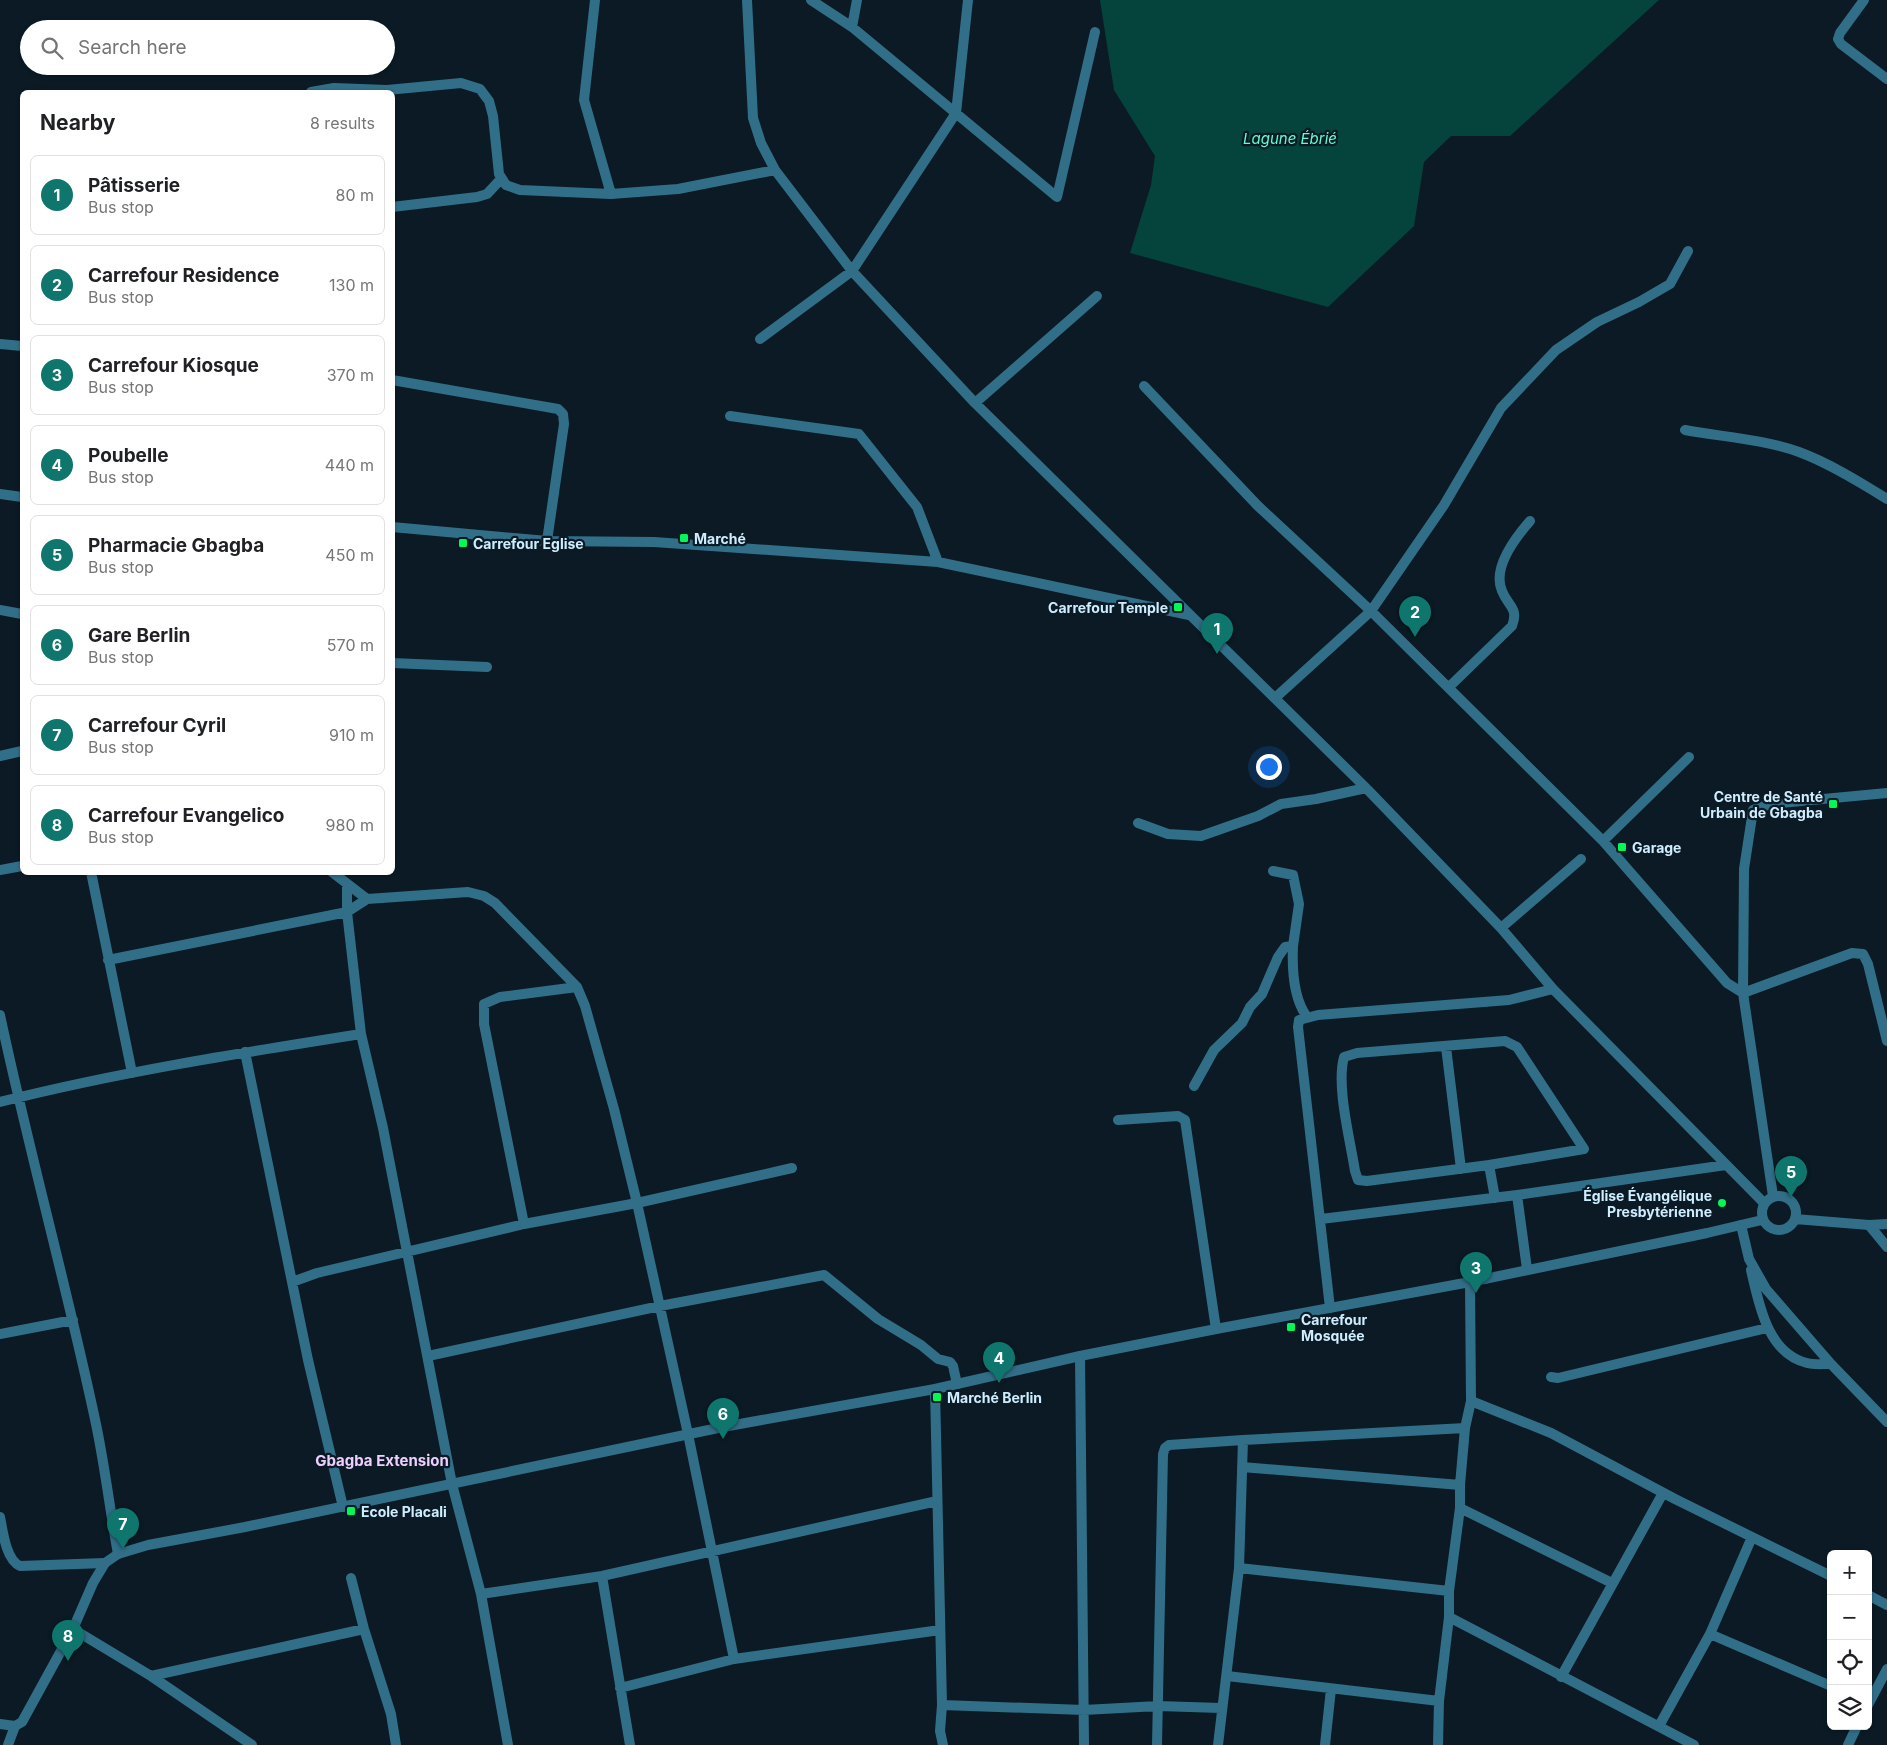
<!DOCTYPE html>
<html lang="en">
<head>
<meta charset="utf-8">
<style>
  body { margin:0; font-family:Inter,sans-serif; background:#f2f2f2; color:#202124 }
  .controls { position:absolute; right:15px; bottom:15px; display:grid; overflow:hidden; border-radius:8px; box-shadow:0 1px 4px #0004 }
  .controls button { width:45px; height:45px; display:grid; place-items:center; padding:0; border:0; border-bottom:1px solid #e0e0e0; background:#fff; color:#202124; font:25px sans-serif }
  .you { position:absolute; left:1268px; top:766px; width:18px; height:18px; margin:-12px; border:4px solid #fff; border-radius:50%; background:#1a73e8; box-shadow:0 0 0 8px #1a73e833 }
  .badge { display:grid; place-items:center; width:32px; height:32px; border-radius:50%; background:#0f766e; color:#fff; font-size:16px; font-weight:700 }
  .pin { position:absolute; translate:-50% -41px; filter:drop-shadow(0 1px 2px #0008) }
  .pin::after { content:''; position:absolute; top:26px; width:18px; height:15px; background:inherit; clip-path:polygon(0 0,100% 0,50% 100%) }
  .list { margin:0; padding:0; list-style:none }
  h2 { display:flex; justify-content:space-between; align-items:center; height:65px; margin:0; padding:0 20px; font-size:21px }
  h2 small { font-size:16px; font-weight:400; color:#757577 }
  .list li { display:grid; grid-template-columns:32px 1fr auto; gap:15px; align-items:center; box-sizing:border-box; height:80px; margin:0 10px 10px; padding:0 10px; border:1px solid #e0e0e0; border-radius:8px }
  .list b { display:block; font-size:19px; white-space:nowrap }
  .list p { margin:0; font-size:16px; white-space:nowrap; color:#757577 }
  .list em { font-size:16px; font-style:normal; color:#757577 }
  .icon { flex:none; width:28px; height:28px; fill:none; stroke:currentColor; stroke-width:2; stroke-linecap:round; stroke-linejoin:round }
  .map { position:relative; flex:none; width:1887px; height:1745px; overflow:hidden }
  .search { position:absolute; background:#fff; box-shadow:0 1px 4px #0004; left:20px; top:20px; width:375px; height:55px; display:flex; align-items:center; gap:12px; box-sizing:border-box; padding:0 18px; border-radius:28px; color:#757577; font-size:19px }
  .panel { position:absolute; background:#fff; box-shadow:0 1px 4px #0004; left:20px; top:90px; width:375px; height:785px; border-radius:8px }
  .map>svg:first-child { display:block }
</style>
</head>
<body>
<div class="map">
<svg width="1887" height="1745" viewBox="0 0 1887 1745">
  <rect width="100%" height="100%" fill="#0b1a24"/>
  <path fill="#04443d" d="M1100,0H1659L1510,136H1451L1424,162L1414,226L1328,307L1130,253L1151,185L1155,156L1114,90Z"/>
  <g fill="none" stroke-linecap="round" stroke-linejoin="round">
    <path stroke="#316f88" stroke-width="10" d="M595,0L584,100L611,194
      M747,0L753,118L761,143L775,170L852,271L975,403L1366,788L1501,928L1553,989L1764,1203
      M811,0L852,27L1057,197L1095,32
      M1864,0L1840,33L1838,39L1841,44L1887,79
      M852,27L857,0
      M311,92L334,88L387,90L461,83L480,89L489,101L493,116L499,174L506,185L520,190L611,194L678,189L775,170
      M392,207L477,197L487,194L501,179
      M760,339L852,271L956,113L968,0
      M0,344L22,346
      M392,380L558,409L563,414L564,424L547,541
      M1144,386L1258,506L1371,611L1603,841L1727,983L1743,993
      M975,403L1097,296
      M730,416L859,434L917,507L938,562
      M1685,430C1723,437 1763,439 1799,452C1829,463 1860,482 1887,499
      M0,494L22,497
      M392,527L547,541L654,542L938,562L1189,615
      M0,610L22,614
      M392,663L487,667
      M1449,687L1512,626C1519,608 1508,606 1502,591C1492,568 1516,537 1530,521
      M1275,698L1371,611L1444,505L1501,408L1556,350L1597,322L1639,302L1670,284L1688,251
      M0,756L22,751
      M1138,823L1168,834L1201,836L1258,816L1281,804L1316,799L1366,788
      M1603,841L1689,757
      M0,870L22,866
      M1273,871L1293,875L1299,904L1293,946
      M91,872L132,1073
      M332,872L367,899
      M347,884V912L361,1034L383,1128L452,1484L481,1594L508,1745
      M1501,928L1581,859
      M108,960L347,912L367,899L468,892L484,896L495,903L577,987L585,1006L614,1109L637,1203L688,1434L734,1659
      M1743,993L1852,953L1863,954L1868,964L1887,1041
      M0,1015C29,1152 67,1287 96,1424C105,1467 110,1511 118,1554
      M1446,1047L1461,1169
      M245,1052L292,1282
      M1194,1086L1214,1050L1242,1023L1250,1007L1262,994L1278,957L1285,947L1293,946C1292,968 1293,998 1307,1017
      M0,1102C119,1072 240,1053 361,1034
      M1118,1120L1178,1116L1185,1120L1216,1329
      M1489,1165L1367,1181L1358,1180L1355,1171C1350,1139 1336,1086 1344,1057L1357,1053L1505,1041L1517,1047L1584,1149L1489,1165L1495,1198
      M1517,1195L1527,1269
      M1773,1196L1743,993L1744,869L1753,810L1770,804L1887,793
      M1321,1219L1517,1195L1726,1165
      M524,1224L484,1024V1004L500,997L577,987
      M1741,1225L1749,1259L1766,1289L1831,1364L1887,1422
      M1869,1225L1887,1247
      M1751,1270C1759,1304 1767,1353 1807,1363C1814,1365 1823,1364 1831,1364
      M1330,1308L1298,1027L1299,1020L1318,1015L1509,1000L1553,989
      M0,1334L73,1320
      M428,1356L660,1306L824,1275L878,1319L921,1345L938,1359L950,1362L953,1366L957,1384
      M1080,1356L1084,1745
      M1551,1377L1558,1378L1767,1328
      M935,1389L942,1705L940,1731L943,1745
      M1471,1401L1551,1433L1675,1499L1831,1576
      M1242,1467L1460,1485
      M343,1507L308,1360L292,1282L317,1273L524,1224L637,1203L792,1168
      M1460,1508L1612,1583
      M0,1517C3,1532 6,1560 20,1566L105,1563
      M1239,1568L1449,1591
      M602,1576L630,1745
      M351,1578L364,1629L391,1714L396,1745
      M481,1594L602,1576L937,1501
      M1868,1595L1887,1605
      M1449,1617L1694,1745
      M73,1629L151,1676L252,1745
      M1710,1634L1831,1686
      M151,1676L364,1629
      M1227,1676L1439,1701
      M1561,1677L1663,1493
      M620,1688L734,1659L940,1630
      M942,1705L1084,1710L1158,1706L1221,1708
      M1868,1705L1887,1669
      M1659,1726L1710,1634L1752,1537
      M8,1745L15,1726
      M1157,1745L1163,1454L1165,1448L1169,1445L1243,1440
      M1218,1745L1239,1568L1243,1440L1465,1428
      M1325,1745L1331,1689
      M1438,1745L1439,1701L1449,1617V1591L1460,1508V1485L1465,1428L1471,1401L1470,1282
      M1848,1745L1857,1726"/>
    <path stroke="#316f88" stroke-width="10" d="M1762 1213a17 17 0 1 1 34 0a17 17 0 1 1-34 0Z
      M1795,1219L1869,1225L1887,1224
      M0,1724L15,1726L22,1722L73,1629L93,1583L105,1563L118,1554L148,1545L245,1527L723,1427L935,1389L1080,1356L1216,1329L1470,1282L1707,1233L1762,1220"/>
  </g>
  <g fill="#00f957" stroke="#0b1a24" stroke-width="2">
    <rect x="679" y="533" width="10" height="10" rx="2.5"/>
    <rect x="458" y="538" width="10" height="10" rx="2.5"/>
    <rect x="1173" y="602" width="10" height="10" rx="2.5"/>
    <rect x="1828" y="799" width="10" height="10" rx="2.5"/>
    <rect x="1617" y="842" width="10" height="10" rx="2.5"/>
    <circle cx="1722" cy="1203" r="5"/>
    <rect x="1286" y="1322" width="10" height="10" rx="2.5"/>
    <rect x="932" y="1392" width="10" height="10" rx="2.5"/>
    <rect x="346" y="1506" width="10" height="10" rx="2.5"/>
  </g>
  <g text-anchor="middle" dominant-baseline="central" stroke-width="4.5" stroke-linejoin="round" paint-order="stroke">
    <g font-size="14" font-weight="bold" fill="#ceedff" stroke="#0b1a24" text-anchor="start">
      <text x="694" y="538">Marché</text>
      <text x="473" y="543">Carrefour Eglise</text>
      <text x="1168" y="607" text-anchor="end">Carrefour Temple</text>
      <text x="1823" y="796" text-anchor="end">Centre de Santé<tspan x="1823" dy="16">Urbain de Gbagba</tspan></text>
      <text x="1632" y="847">Garage</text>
      <text x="1712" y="1195" text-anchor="end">Église Évangélique<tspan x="1712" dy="16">Presbytérienne</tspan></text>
      <text x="1301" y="1319">Carrefour<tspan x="1301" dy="16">Mosquée</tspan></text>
      <text x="947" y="1397">Marché Berlin</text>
      <text x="361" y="1511">Ecole Placali</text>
    </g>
    <g font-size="15" font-style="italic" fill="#5cffd0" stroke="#0b1a24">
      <text x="1290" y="138">Lagune Ébrié</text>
    </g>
    <g font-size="15" font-weight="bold" fill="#edd0ff" stroke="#0b1a24">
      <text x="382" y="1460">Gbagba Extension</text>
    </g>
  </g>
</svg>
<div class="controls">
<button>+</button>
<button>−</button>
<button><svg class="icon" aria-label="locate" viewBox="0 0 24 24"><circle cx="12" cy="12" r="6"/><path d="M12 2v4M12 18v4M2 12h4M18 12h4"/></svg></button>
<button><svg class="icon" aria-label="layers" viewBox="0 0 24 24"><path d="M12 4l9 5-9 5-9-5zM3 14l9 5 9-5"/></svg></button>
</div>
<div class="you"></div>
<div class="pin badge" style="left:1217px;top:654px">1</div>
<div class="pin badge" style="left:1415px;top:637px">2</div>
<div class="pin badge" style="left:1476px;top:1293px">3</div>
<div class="pin badge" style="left:999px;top:1383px">4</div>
<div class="pin badge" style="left:1791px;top:1197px">5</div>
<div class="pin badge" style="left:723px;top:1439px">6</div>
<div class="pin badge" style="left:123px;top:1549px">7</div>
<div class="pin badge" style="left:68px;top:1661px">8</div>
<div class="search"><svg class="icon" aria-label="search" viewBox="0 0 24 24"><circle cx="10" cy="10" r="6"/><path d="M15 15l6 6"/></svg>Search here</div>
<section class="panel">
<h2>Nearby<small>8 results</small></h2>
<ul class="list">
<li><span class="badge">1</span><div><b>Pâtisserie</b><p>Bus stop</p></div><em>80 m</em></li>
<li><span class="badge">2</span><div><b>Carrefour Residence</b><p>Bus stop</p></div><em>130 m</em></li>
<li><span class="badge">3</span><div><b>Carrefour Kiosque</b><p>Bus stop</p></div><em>370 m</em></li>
<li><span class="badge">4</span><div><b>Poubelle</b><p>Bus stop</p></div><em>440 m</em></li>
<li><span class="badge">5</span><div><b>Pharmacie Gbagba</b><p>Bus stop</p></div><em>450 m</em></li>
<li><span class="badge">6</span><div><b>Gare Berlin</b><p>Bus stop</p></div><em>570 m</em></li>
<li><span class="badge">7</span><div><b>Carrefour Cyril</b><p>Bus stop</p></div><em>910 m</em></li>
<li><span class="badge">8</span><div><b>Carrefour Evangelico</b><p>Bus stop</p></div><em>980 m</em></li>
</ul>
</section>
</div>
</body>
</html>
